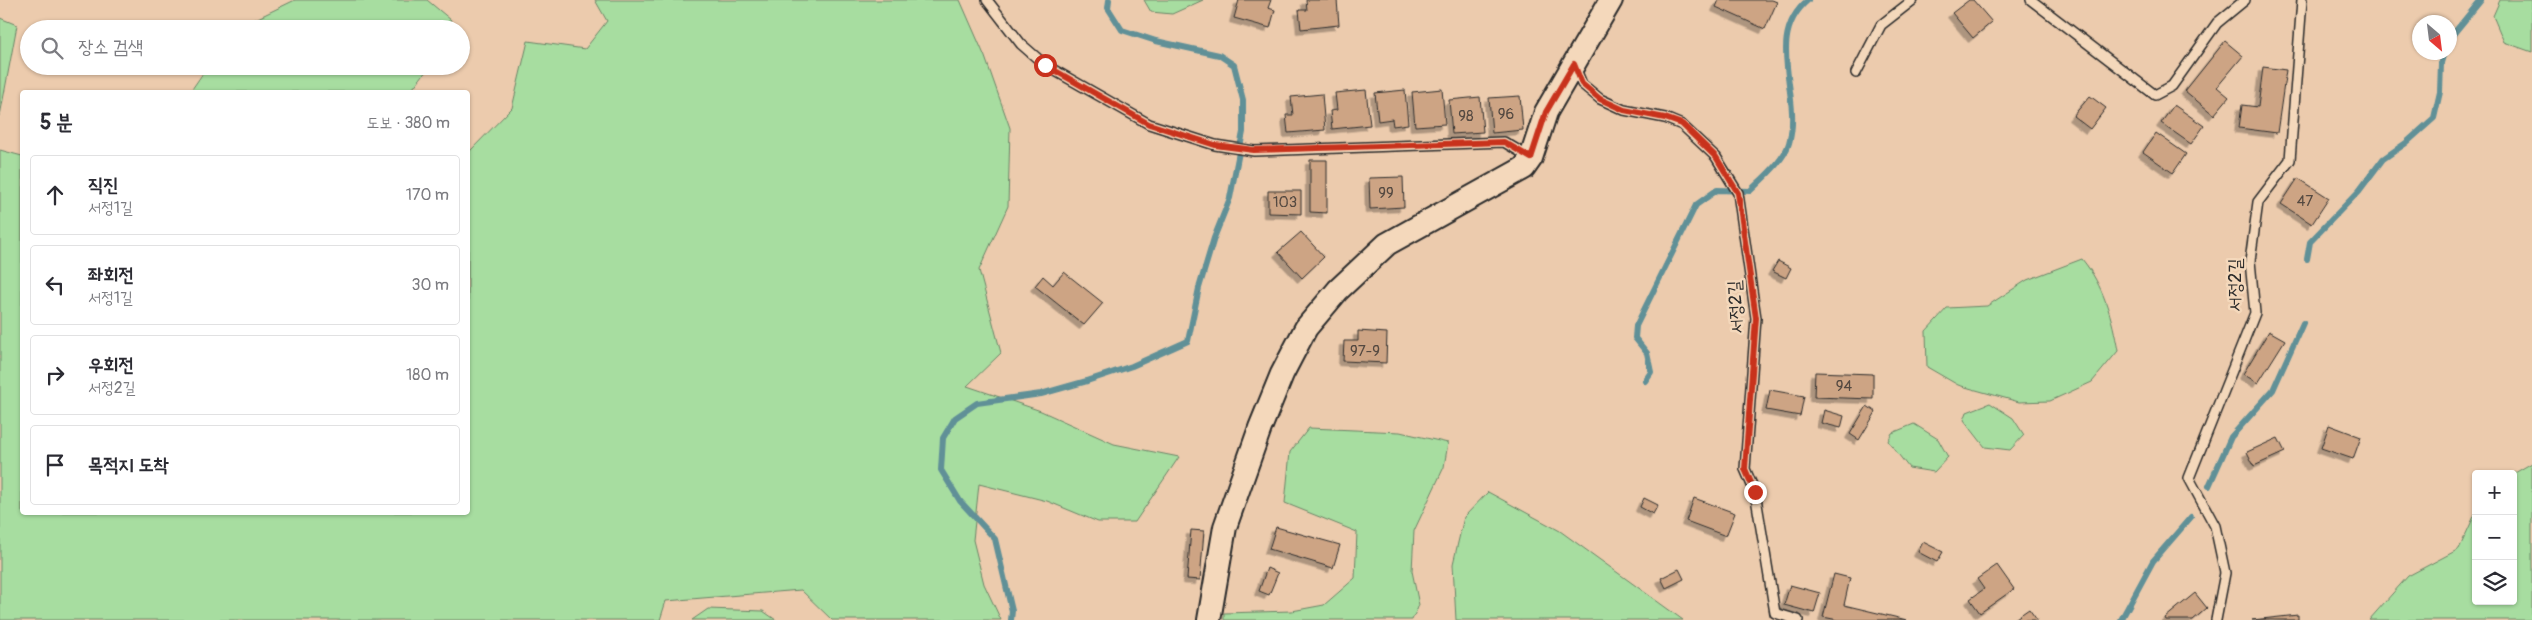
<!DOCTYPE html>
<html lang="ko">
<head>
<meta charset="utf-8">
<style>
  body { margin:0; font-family:Pangolin,"Poor Story",sans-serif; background:#f2f2f3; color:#2b2b33 }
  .controls { position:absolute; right:15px; bottom:15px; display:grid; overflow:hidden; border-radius:5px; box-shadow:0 1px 4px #0004 }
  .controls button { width:45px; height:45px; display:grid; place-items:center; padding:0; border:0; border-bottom:1px solid #e1e1e2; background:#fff; color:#2b2b33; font:25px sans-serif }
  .compass { position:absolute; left:2412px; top:15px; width:45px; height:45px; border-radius:50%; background:#fff; box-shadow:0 1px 4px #0004; rotate:152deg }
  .stop { position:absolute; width:15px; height:15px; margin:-11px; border:4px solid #c8321e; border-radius:50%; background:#fff }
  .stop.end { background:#c8321e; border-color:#fff; box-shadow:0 1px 5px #0008 }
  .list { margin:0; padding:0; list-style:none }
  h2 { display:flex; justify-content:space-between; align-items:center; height:65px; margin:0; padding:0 20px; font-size:21px }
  h2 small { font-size:16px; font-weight:400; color:#7c7c81 }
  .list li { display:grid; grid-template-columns:32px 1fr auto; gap:15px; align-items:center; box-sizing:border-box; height:80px; margin:0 10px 10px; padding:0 10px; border:1px solid #e1e1e2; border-radius:5px }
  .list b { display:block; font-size:19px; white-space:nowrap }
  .list p { margin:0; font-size:16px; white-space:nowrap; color:#7c7c81 }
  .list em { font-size:16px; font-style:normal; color:#7c7c81 }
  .icon { flex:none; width:28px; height:28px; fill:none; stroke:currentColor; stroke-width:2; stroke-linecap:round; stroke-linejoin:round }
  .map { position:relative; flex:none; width:2532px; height:620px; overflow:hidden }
  .search { position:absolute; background:#fff; box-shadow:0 1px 4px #0004; left:20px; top:20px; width:450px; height:55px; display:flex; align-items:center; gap:12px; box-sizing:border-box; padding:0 18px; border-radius:28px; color:#7c7c81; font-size:19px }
  .panel { position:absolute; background:#fff; box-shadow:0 1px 4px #0004; left:20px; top:90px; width:450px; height:425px; border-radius:5px }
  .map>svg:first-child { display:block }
</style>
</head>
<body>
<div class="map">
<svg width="2532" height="620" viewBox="0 0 2532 620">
  <defs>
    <filter id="shadow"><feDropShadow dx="-4.5" dy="4.5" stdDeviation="0" flood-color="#0004"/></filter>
  </defs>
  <rect width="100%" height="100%" fill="#eccbad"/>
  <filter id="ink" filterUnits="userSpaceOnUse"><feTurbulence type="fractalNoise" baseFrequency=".02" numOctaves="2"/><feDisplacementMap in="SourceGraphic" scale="10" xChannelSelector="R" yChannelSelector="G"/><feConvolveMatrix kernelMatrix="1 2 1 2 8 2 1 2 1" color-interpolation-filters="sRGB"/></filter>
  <g filter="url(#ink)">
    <path fill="#a7dda0" stroke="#698466" d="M295,0H427L451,20L447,29H235Z
      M595,0H960L985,57L1010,128L1008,206L979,270L1001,353L967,386L1041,411L1114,444L1179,457L1135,522H1098L1047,501L979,484L973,540L984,584L1001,620H832L801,590L666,601L660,620H0V150L22,156V512H468V153L512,108L528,41L585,49L607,21Z
      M1144,0H1203L1172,14L1151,12Z
      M2500,0H2532V52L2504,42L2493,16Z
      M0,18L17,25L0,116Z
      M208,66H430L410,92H190Z
      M2082,259C2104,286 2112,318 2118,351L2092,382L2050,401L2019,402L1958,385L1927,367L1926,331L1947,308L1987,306L2027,280Z
      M1990,403L2013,418L2024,435L2010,450L1985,447L1964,420L1967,412Z
      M1914,424L1938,439L1948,457L1934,472L1909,468L1888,441L1892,433Z
      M1309,428L1400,432L1448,443L1444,467L1414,531L1412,571L1419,605L1412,620H1224V613L1292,611L1324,605L1355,578L1357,532L1285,503L1290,452Z
      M2532,463V620H2369L2408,576L2459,549L2476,512V601H2513V474Z
      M1488,492L1560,531L1683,620H1456L1453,564L1464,517Z
      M708,609L763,611L776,620H692Z"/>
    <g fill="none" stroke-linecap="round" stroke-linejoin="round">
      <path stroke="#609097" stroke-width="6" d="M2450,38L2481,0
        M2307,259L2310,242L2359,191L2383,159L2406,143L2434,118L2440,92L2441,63L2444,52
        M1645,381L1651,372L1647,353L1635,338L1636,326L1696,205L1717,190L1750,191C1763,178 1784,161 1789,143C1803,94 1763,38 1808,0
        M2209,486L2231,437L2273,390L2303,323
        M1011,620L1012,611L995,539L960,501L941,470L943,438L955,418L977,403L1041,394L1087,381L1132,366L1188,341L1199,288L1214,238L1230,198L1243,132V100L1234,65L1219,55L1156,41L1122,30L1108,8L1109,0
        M2121,620L2153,561L2191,517"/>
    </g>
    <path fill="#cda484" stroke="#2b2b2b" filter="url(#shadow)" d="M1239,0H1271L1268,8L1275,10L1270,28L1234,18Z
      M1306,0H1337L1339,25L1301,29L1299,10H1307Z
      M1719,0H1772L1777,2L1765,29L1716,7Z
      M1969,0H1973L1992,22L1973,38L1952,13Z
      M2225,41L2243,56L2217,87L2229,97L2214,115L2185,91Z
      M2263,67L2286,70L2277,133L2239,128L2242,105L2258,107Z
      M1442,89L1445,124L1415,126L1412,92Z
      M1366,90L1370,125L1332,129L1330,111L1337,110L1335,93Z
      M1405,90L1408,124L1393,126L1392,119L1378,121L1375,93Z
      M1322,94L1325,130L1288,133L1286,115H1293L1291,97Z
      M1520,96L1523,130L1492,133L1489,98Z
      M2090,96L2106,108L2090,129L2073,116Z
      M1480,97L1483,132L1452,134L1449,100Z
      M2174,105L2204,126L2191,144L2161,123Z
      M2156,133L2186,154L2173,173L2143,152Z
      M1310,160H1327V213L1310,212Z
      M1403,177L1404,207L1370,209L1369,178Z
      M2298,178L2329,198L2312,224L2281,204Z
      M1268,191H1301V214L1268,213Z
      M1301,232L1324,257L1302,278L1278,252Z
      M1778,261L1791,268L1786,278L1772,271Z
      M1064,272L1103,303L1084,325L1035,286L1043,276L1053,285Z
      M1358,331L1387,333L1386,363L1343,361L1344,341H1358Z
      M2269,331L2285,340L2258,383L2243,374Z
      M1815,372L1873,374V399L1814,397Z
      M1770,390L1804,396L1800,416L1766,410Z
      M1867,406L1876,412L1859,440L1850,434Z
      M1824,410L1844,416L1841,428L1821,423Z
      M2329,425L2361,437L2353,459L2321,448Z
      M2278,438L2285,452L2254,466L2247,452Z
      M1644,498L1658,505L1653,514L1640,507Z
      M1694,498L1735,513L1726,536L1686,521Z
      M1276,527L1340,545L1333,568L1269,549Z
      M1191,530L1204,531L1200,580L1187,579Z
      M1923,542L1943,552L1937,562L1918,552Z
      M1997,565L2014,589L1980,613L1970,599L1984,589L1977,579Z
      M1267,568L1278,573L1269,595L1259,591Z
      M1679,569L1684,579L1666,588L1661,578Z
      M1834,574L1850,578L1844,605L1907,620H1838L1823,617Z
      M1790,585L1820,593L1814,613L1784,605Z
      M2195,593L2207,608L2193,620H2166L2165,618Z
      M2029,609L2037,620H2013Z
      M2298,615V620H2252Z"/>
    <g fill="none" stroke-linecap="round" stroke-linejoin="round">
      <g stroke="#2b2b2b" stroke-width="12">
        <path id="service" d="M987,0L1021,44L1045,65L1149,124L1215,145L1254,151L1504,142L1531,158
          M2031,0L2155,95L2172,86L2217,23L2245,0
          M1575,67L1582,84L1600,99L1624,110L1665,118L1682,125L1716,157L1738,193L1756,318L1745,469L1755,492L1775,613L1798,620
          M1856,73L1881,25L1913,0
          M2216,620L2225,573L2215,526L2189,478L2255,313L2250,261L2258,202L2290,160L2302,0"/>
      </g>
      <g stroke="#2b2b2b" stroke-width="26">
        <path id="tertiary" d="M1209,620L1225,527L1260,428L1282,374L1306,328L1338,290L1387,244L1524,168L1531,158L1546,112L1611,0"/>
      </g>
      <use href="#service" stroke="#f4d8bb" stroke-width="9"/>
      <use href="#tertiary" stroke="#f4d8bb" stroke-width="22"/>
    </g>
  </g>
  <g fill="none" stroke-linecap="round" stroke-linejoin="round" filter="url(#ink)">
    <path stroke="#c8321e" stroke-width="6" d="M1045,65L1149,124L1215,145L1254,150L1504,142L1531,158L1546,112L1574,64L1582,84L1600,99L1624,110L1665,118L1682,124L1716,157L1738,193L1756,318L1745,469L1755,492"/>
  </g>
  <g text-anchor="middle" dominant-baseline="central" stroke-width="5" stroke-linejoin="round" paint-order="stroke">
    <g font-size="15" fill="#544941">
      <text x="1506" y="114">96</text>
      <text x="1466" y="116">98</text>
      <text x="1386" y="193">99</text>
      <text x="2305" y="201">47</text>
      <text x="1285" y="202">103</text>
      <text x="1365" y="351">97-9</text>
      <text x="1844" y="386">94</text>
    </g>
    <g font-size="18" fill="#2b2b2b" stroke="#f4d8bb">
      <text transform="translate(2235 285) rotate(-90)">서정2길</text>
      <text transform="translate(1736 307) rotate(-93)">서정2길</text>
    </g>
  </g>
</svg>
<div class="controls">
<button>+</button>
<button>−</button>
<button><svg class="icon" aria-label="layers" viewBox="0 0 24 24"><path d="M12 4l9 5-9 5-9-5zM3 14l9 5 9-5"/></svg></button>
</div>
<svg class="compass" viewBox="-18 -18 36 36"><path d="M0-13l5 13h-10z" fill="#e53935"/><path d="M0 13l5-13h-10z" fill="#7c7c81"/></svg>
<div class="stop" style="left:1045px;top:65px"></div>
<div class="stop end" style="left:1755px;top:492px"></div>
<div class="search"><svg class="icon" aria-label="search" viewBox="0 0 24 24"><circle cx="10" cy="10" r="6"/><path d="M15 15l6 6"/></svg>장소 검색</div>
<section class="panel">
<h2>5 분<small>도보 · 380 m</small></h2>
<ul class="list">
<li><svg class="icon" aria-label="ahead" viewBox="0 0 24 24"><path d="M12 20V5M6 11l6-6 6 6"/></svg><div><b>직진</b><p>서정1길</p></div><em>170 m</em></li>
<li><svg class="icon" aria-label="left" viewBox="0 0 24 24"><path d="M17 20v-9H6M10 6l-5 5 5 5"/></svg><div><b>좌회전</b><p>서정1길</p></div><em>30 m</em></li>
<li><svg class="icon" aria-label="right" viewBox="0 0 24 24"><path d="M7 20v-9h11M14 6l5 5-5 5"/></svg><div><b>우회전</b><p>서정2길</p></div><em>180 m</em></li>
<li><svg class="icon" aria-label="arrive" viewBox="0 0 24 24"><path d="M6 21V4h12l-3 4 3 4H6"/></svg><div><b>목적지 도착</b></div></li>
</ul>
</section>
</div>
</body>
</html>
